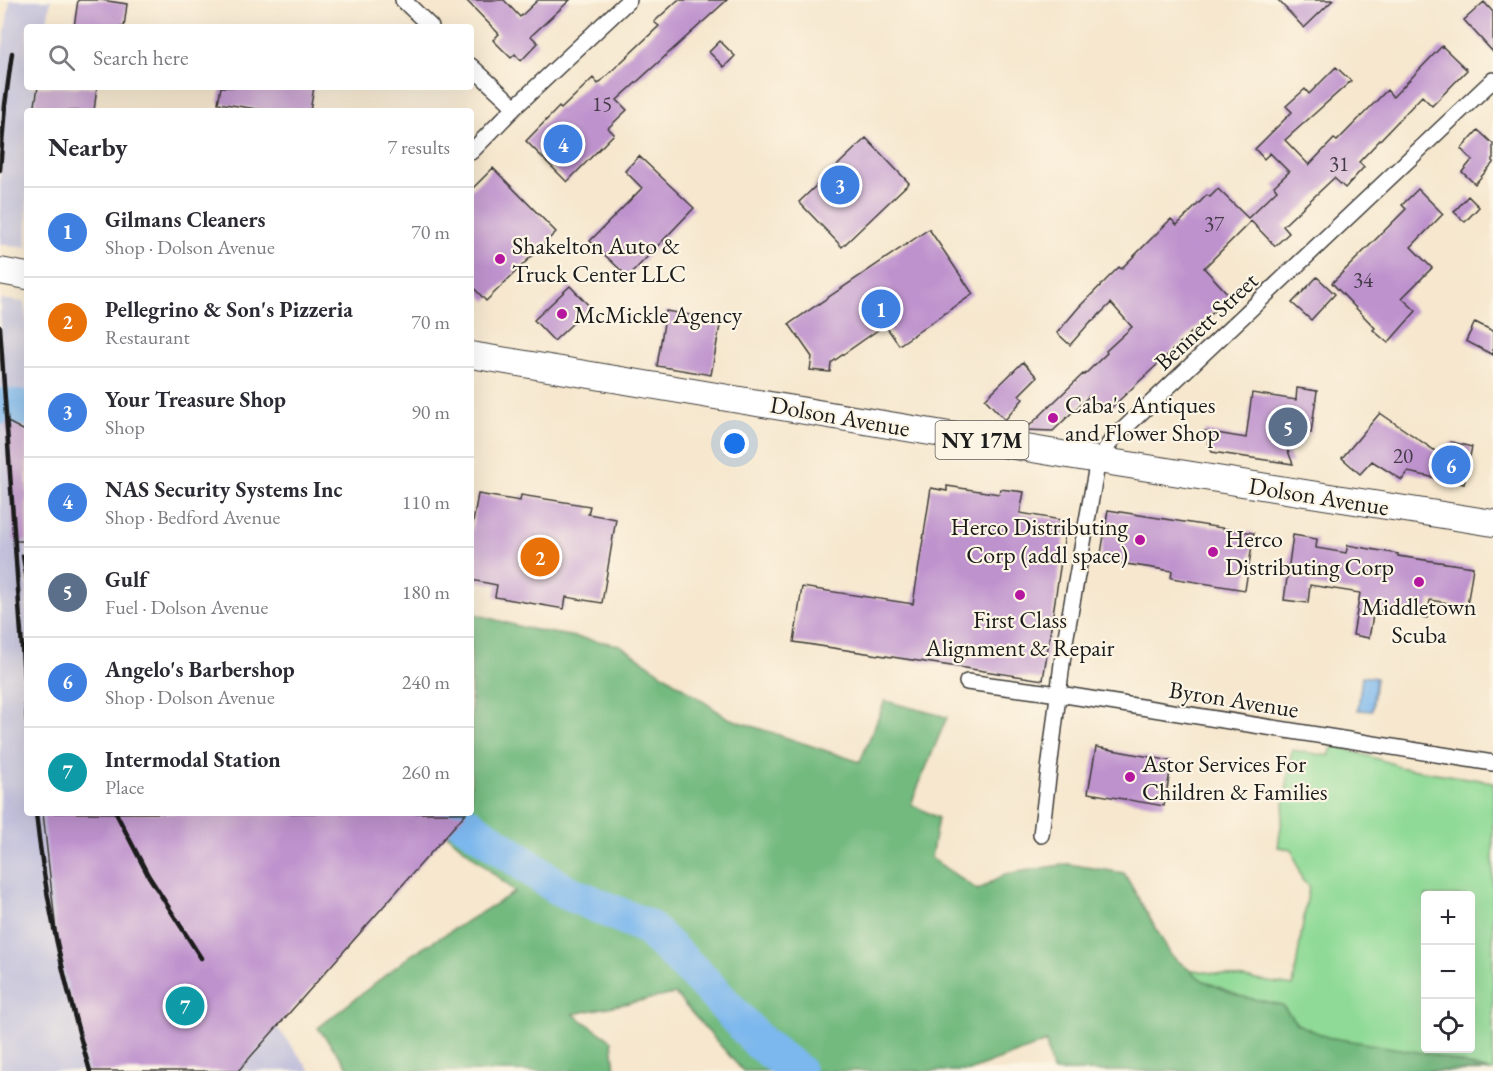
<!DOCTYPE html>
<html lang="en">
<head>
<meta charset="utf-8">
<style>
  body { margin:0; font-family:"EB Garamond",serif; background:#f2f2f3; color:#2b2b33 }
  .controls { position:absolute; right:18px; bottom:18px; display:grid; overflow:hidden; border-radius:6px; box-shadow:0 6px 24px #0002 }
  .controls button { width:54px; height:54px; display:grid; place-items:center; padding:0; border:0; border-bottom:2px solid #e1e1e2; background:#fff; color:#2b2b33; font:30px sans-serif }
  .you { position:absolute; left:735px; top:444px; width:21px; height:21px; margin:-15px; border:4px solid #fff; border-radius:50%; background:#1a73e8; box-shadow:0 0 0 9px #1a73e833 }
  .badge { display:grid; place-items:center; width:39px; height:39px; border-radius:50%; background:#d93025; color:#fff; font-size:20px; font-weight:700 }
  .pin { position:absolute; translate:-50% -50%; border:3px solid #fff; box-shadow:0 2px 6px #0006 }
  .list { margin:0; padding:0; list-style:none }
  h2 { display:flex; justify-content:space-between; align-items:center; height:78px; margin:0; padding:0 24px; font-size:26px }
  h2 small { font-size:20px; font-weight:400; color:#7c7c81 }
  .list li { display:grid; grid-template-columns:39px 1fr auto; gap:18px; align-items:center; box-sizing:border-box; height:90px; padding:0 24px; border-top:2px solid #e1e1e2 }
  .list b { display:block; font-size:22px; white-space:nowrap }
  .list p { margin:0; font-size:20px; white-space:nowrap; color:#7c7c81 }
  .list em { font-size:20px; font-style:normal; color:#7c7c81 }
  .icon { flex:none; width:33px; height:33px; fill:none; stroke:currentColor; stroke-width:2; stroke-linecap:round; stroke-linejoin:round }
  .map { position:relative; flex:none; width:1493px; height:1071px; overflow:hidden }
  .search { position:absolute; background:#fff; box-shadow:0 6px 24px #0002; left:24px; top:24px; width:450px; height:66px; display:flex; align-items:center; gap:15px; box-sizing:border-box; padding:0 21px; border-radius:6px; color:#7c7c81; font-size:22px }
  .panel { position:absolute; background:#fff; box-shadow:0 6px 24px #0002; left:24px; top:108px; width:450px; height:708px; border-radius:6px }
  .map>svg:first-child { display:block }
</style>
</head>
<body>
<div class="map">
<svg width="1493" height="1071" viewBox="0 0 1493 1071">
  <rect width="100%" height="100%" fill="#fcf5e5"/>
  <filter id="ink" filterUnits="userSpaceOnUse"><feTurbulence type="fractalNoise" baseFrequency=".0167" numOctaves="2"/><feDisplacementMap in="SourceGraphic" scale="12" xChannelSelector="R" yChannelSelector="G"/><feConvolveMatrix kernelMatrix="1 2 1 2 8 2 1 2 1" color-interpolation-filters="sRGB"/></filter>
  <filter id="wash" filterUnits="userSpaceOnUse"><feTurbulence type="fractalNoise" baseFrequency=".008" numOctaves="4" result="noise"/><feDisplacementMap in="SourceGraphic" scale="24" xChannelSelector="R" yChannelSelector="G"/><feGaussianBlur stdDeviation="1.35" result="paint"/><feColorMatrix in="noise" values="0 0 0 0 0 0 0 0 0 0 0 0 0 0 0 0 0 1.4 0 .05"/><feComposite in="paint" operator="in"/></filter>
  <g filter="url(#wash)">
    <rect width="100%" height="100%" fill="#f6e7ce"/>
    <path fill="#c3c1db" d="M10,0H51L46,27H27V87H38L34,111H27V248L0,244V64Z
      M0,299L24,302L27,320V813H148L250,991L283,1035L311,1071H248L246,1069L243,1071H0Z"/>
    <path fill="#8fda96" stroke="#567b59" stroke-width="1.5" fill-rule="evenodd" d="M1333,745L1397,765L1398,767L1493,782V1071H1219L1143,962L1293,986L1309,886L1302,880L1292,849L1278,847L1292,750L1329,756ZM1426,896H1470V1048H1426Z"/>
    <path fill="#73ba7f" stroke="#486b4e" stroke-width="1.5" d="M471,613L525,628L620,645L728,718L860,762L885,701L947,717L911,804L938,818L931,858L978,890L1005,874L1068,864L1124,873L1171,955L1202,980L1239,996L1282,1005L1297,1024L1327,1037L1430,1054L1489,1071H1052L1046,1042L969,1071H743L675,994L573,1014L612,1041L615,1071H351L318,1028L411,955L515,892L422,813H471Z"/>
    <path fill="#7bb7ed" stroke="#4c6a84" stroke-width="1.5" d="M1362,676L1376,678L1372,711L1358,710Z"/>
    <g fill="none" stroke-linecap="round" stroke-linejoin="round">
      <path stroke="#7bb7ed" stroke-width="36" d="M0,406L27,408
        M455,813L460,819L562,890L647,927L701,979L760,1043L797,1071"/>
    </g>
    <g id="blocks">
      <path fill="#be92cd" d="M78,0H101L127,4L124,27H74Z
        M466,0H504L520,17L538,0H570L531,36L538,43L521,61L515,54L511,58L493,40L499,34Z
        M678,0H727L617,100L627,110L608,128L614,134L567,182L526,141L559,107L561,109L593,78L598,84L659,26L654,22Z
        M1278,0H1333L1304,28Z
        M1484,2L1493,12V52L1464,20Z
        M720,41L735,56L724,67L709,52Z
        M1442,46L1467,70L1432,106L1422,96L1359,162L1364,167L1345,188L1334,178L1283,226L1289,233L1275,246L1251,221L1204,268L1230,296L1108,411L1105,407L1102,409L1089,396L1053,431L1025,430L1083,374L1084,375L1107,353L1106,351L1132,327L1111,303L1093,321L1092,320L1070,345L1057,333L1079,307L1119,267L1121,269L1171,219L1177,225L1207,195L1210,197L1218,189L1248,218L1277,190L1274,186L1289,172L1270,153L1264,159L1255,149L1292,112L1286,106L1305,89L1309,94L1336,67L1351,81L1285,140L1309,165L1334,139L1337,141L1387,90L1393,97Z
        M38,87H97L94,111H34Z
        M221,87H314L310,111H269L218,103Z
        M1478,130L1493,144V163L1475,184L1462,172L1472,160L1461,149Z
        M866,138L909,183L842,247L799,202Z
        M639,156L694,208L628,277L590,241L642,188L625,171Z
        M493,168L556,232L486,301L471,285V190Z
        M1418,189L1443,214L1411,247L1432,268L1402,298L1416,311L1388,343L1373,330L1375,328L1332,283L1406,209L1402,205Z
        M1468,196L1479,207L1465,222L1454,212Z
        M929,229L973,294L899,345L885,325L831,363L830,372L810,370L812,357L789,324Z
        M1317,277L1335,294L1311,320L1292,303Z
        M570,286L590,307L554,341L534,320Z
        M666,311L721,320L711,375L657,366Z
        M1475,322L1493,331V355L1466,341Z
        M1023,362L1037,377L1019,395L1023,399L1005,420L985,399Z
        M1297,388L1317,391L1311,433L1279,428L1293,464L1212,452L1204,431L1246,438L1252,393L1296,400Z
        M1380,413L1447,459L1451,442L1472,447L1464,484L1408,472L1402,480L1372,461L1360,474L1342,458Z
        M6,421L27,432V541H14Z
        M947,486L999,494L1000,489L1024,492L1020,513L1067,521L1043,680L794,642L802,587L913,604L931,488L947,491Z
        M478,494L520,501L521,495L590,506L588,514L616,519L602,603L566,597L564,609L495,597L497,585L471,580V534Z
        M1108,510L1254,533L1245,590L1171,578L1172,571L1100,560Z
        M1293,535L1317,539L1316,548L1346,553L1348,545L1398,554V556L1473,567L1467,606L1430,600L1427,618L1374,610L1369,638L1353,635L1360,593L1310,585L1308,603L1284,600Z
        M1096,747L1172,761L1164,806L1088,793Z
        M43,813H466L238,1071H89L57,940Z"/>
    </g>
  </g>
  <g filter="url(#ink)">
    <use href="#blocks" fill-opacity="0" stroke="#3d3a37" stroke-width="1.5"/>
    <g fill="none" stroke-linecap="round" stroke-linejoin="round">
      <g stroke="#3d3a37" stroke-width="18">
        <path id="minor" d="M403,0L431,27
          M471,66L515,107
          M471,152L515,107L629,0
          M967,682L1059,694L1493,763
          M1041,835L1064,647L1098,460L1112,440L1493,80"/>
      </g>
      <g stroke="#3d3a37" stroke-width="28">
        <path id="primary" d="M0,271L27,276
          M471,355L1098,460L1493,523"/>
      </g>
      <use href="#minor" stroke="#fff" stroke-width="15"/>
      <use href="#primary" stroke="#fff" stroke-width="26"/>
      <path stroke="#1c1c1c" stroke-width="4.5" d="M0,170L5,105L12,53
        M0,327L27,721
        M23,556L27,579
        M36,813C45,900 65,987 90,1071
        M116,813L148,875L201,958"/>
    </g>
  </g>
  <g fill="#b5179e" stroke="#fcf5e5" stroke-width="2">
    <circle cx="500" cy="259" r="6"/>
    <circle cx="562" cy="314" r="6"/>
    <circle cx="1053" cy="418" r="6"/>
    <circle cx="1140" cy="540" r="6"/>
    <circle cx="1213" cy="552" r="6"/>
    <circle cx="1419" cy="582" r="6"/>
    <circle cx="1020" cy="595" r="6"/>
    <circle cx="1130" cy="777" r="6"/>
  </g>
  <g text-anchor="middle" dominant-baseline="central" stroke-width="4.5" stroke-linejoin="round" paint-order="stroke">
    <g font-size="21" fill="#443a48">
      <text x="602" y="103">15</text>
      <text x="1339" y="163">31</text>
      <text x="1214" y="223">37</text>
      <text x="1363" y="279">34</text>
      <text x="1403" y="455">20</text>
    </g>
    <rect fill="#fcf5e5" stroke="#5f5d58" stroke-width="1.5" x="935.5" y="421" width="93" height="38" rx="4.5"/>
    <g font-size="22" font-weight="bold" fill="#1c1c1c">
      <text x="982" y="440">NY 17M</text>
    </g>
    <g font-size="24" fill="#1c1c1c" stroke="#fcf5e5" text-anchor="start">
      <text x="512" y="245">Shakelton Auto &amp;<tspan x="512" dy="28">Truck Center LLC</tspan></text>
      <text x="574" y="314">McMickle Agency</text>
      <text x="1065" y="404">Caba's Antiques<tspan x="1065" dy="28">and Flower Shop</tspan></text>
      <text x="1128" y="526" text-anchor="end">Herco Distributing<tspan x="1128" dy="28">Corp (addl space)</tspan></text>
      <text x="1225" y="538">Herco<tspan x="1225" dy="28">Distributing Corp</tspan></text>
      <text x="1419" y="606" text-anchor="middle">Middletown<tspan x="1419" dy="28">Scuba</tspan></text>
      <text x="1020" y="619" text-anchor="middle">First Class<tspan x="1020" dy="28">Alignment &amp; Repair</tspan></text>
      <text x="1142" y="763">Astor Services For<tspan x="1142" dy="28">Children &amp; Families</tspan></text>
    </g>
    <g font-size="24" fill="#1c1c1c" stroke="#fcf5e5">
      <text transform="translate(1206 321) rotate(-43)">Bennett Street</text>
      <text transform="translate(840 416) rotate(10)">Dolson Avenue</text>
      <text transform="translate(1319 496) rotate(9)">Dolson Avenue</text>
      <text transform="translate(1234 699) rotate(9)">Byron Avenue</text>
    </g>
  </g>
</svg>
<div class="controls">
<button>+</button>
<button>−</button>
<button><svg class="icon" aria-label="locate" viewBox="0 0 24 24"><circle cx="12" cy="12" r="6"/><path d="M12 2v4M12 18v4M2 12h4M18 12h4"/></svg></button>
</div>
<div class="you"></div>
<div class="pin badge" style="left:881px;top:309px;background:#3f7fe0">1</div>
<div class="pin badge" style="left:540px;top:557px;background:#e8710a">2</div>
<div class="pin badge" style="left:840px;top:185px;background:#3f7fe0">3</div>
<div class="pin badge" style="left:563px;top:144px;background:#3f7fe0">4</div>
<div class="pin badge" style="left:1288px;top:427px;background:#5c6f8a">5</div>
<div class="pin badge" style="left:1451px;top:465px;background:#3f7fe0">6</div>
<div class="pin badge" style="left:185px;top:1006px;background:#0f9aa8">7</div>
<div class="search"><svg class="icon" aria-label="search" viewBox="0 0 24 24"><circle cx="10" cy="10" r="6"/><path d="M15 15l6 6"/></svg>Search here</div>
<section class="panel">
<h2>Nearby<small>7 results</small></h2>
<ul class="list">
<li><span class="badge" style="background:#3f7fe0">1</span><div><b>Gilmans Cleaners</b><p>Shop · Dolson Avenue</p></div><em>70 m</em></li>
<li><span class="badge" style="background:#e8710a">2</span><div><b>Pellegrino &amp; Son's Pizzeria</b><p>Restaurant</p></div><em>70 m</em></li>
<li><span class="badge" style="background:#3f7fe0">3</span><div><b>Your Treasure Shop</b><p>Shop</p></div><em>90 m</em></li>
<li><span class="badge" style="background:#3f7fe0">4</span><div><b>NAS Security Systems Inc</b><p>Shop · Bedford Avenue</p></div><em>110 m</em></li>
<li><span class="badge" style="background:#5c6f8a">5</span><div><b>Gulf</b><p>Fuel · Dolson Avenue</p></div><em>180 m</em></li>
<li><span class="badge" style="background:#3f7fe0">6</span><div><b>Angelo's Barbershop</b><p>Shop · Dolson Avenue</p></div><em>240 m</em></li>
<li><span class="badge" style="background:#0f9aa8">7</span><div><b>Intermodal Station</b><p>Place</p></div><em>260 m</em></li>
</ul>
</section>
</div>
</body>
</html>
